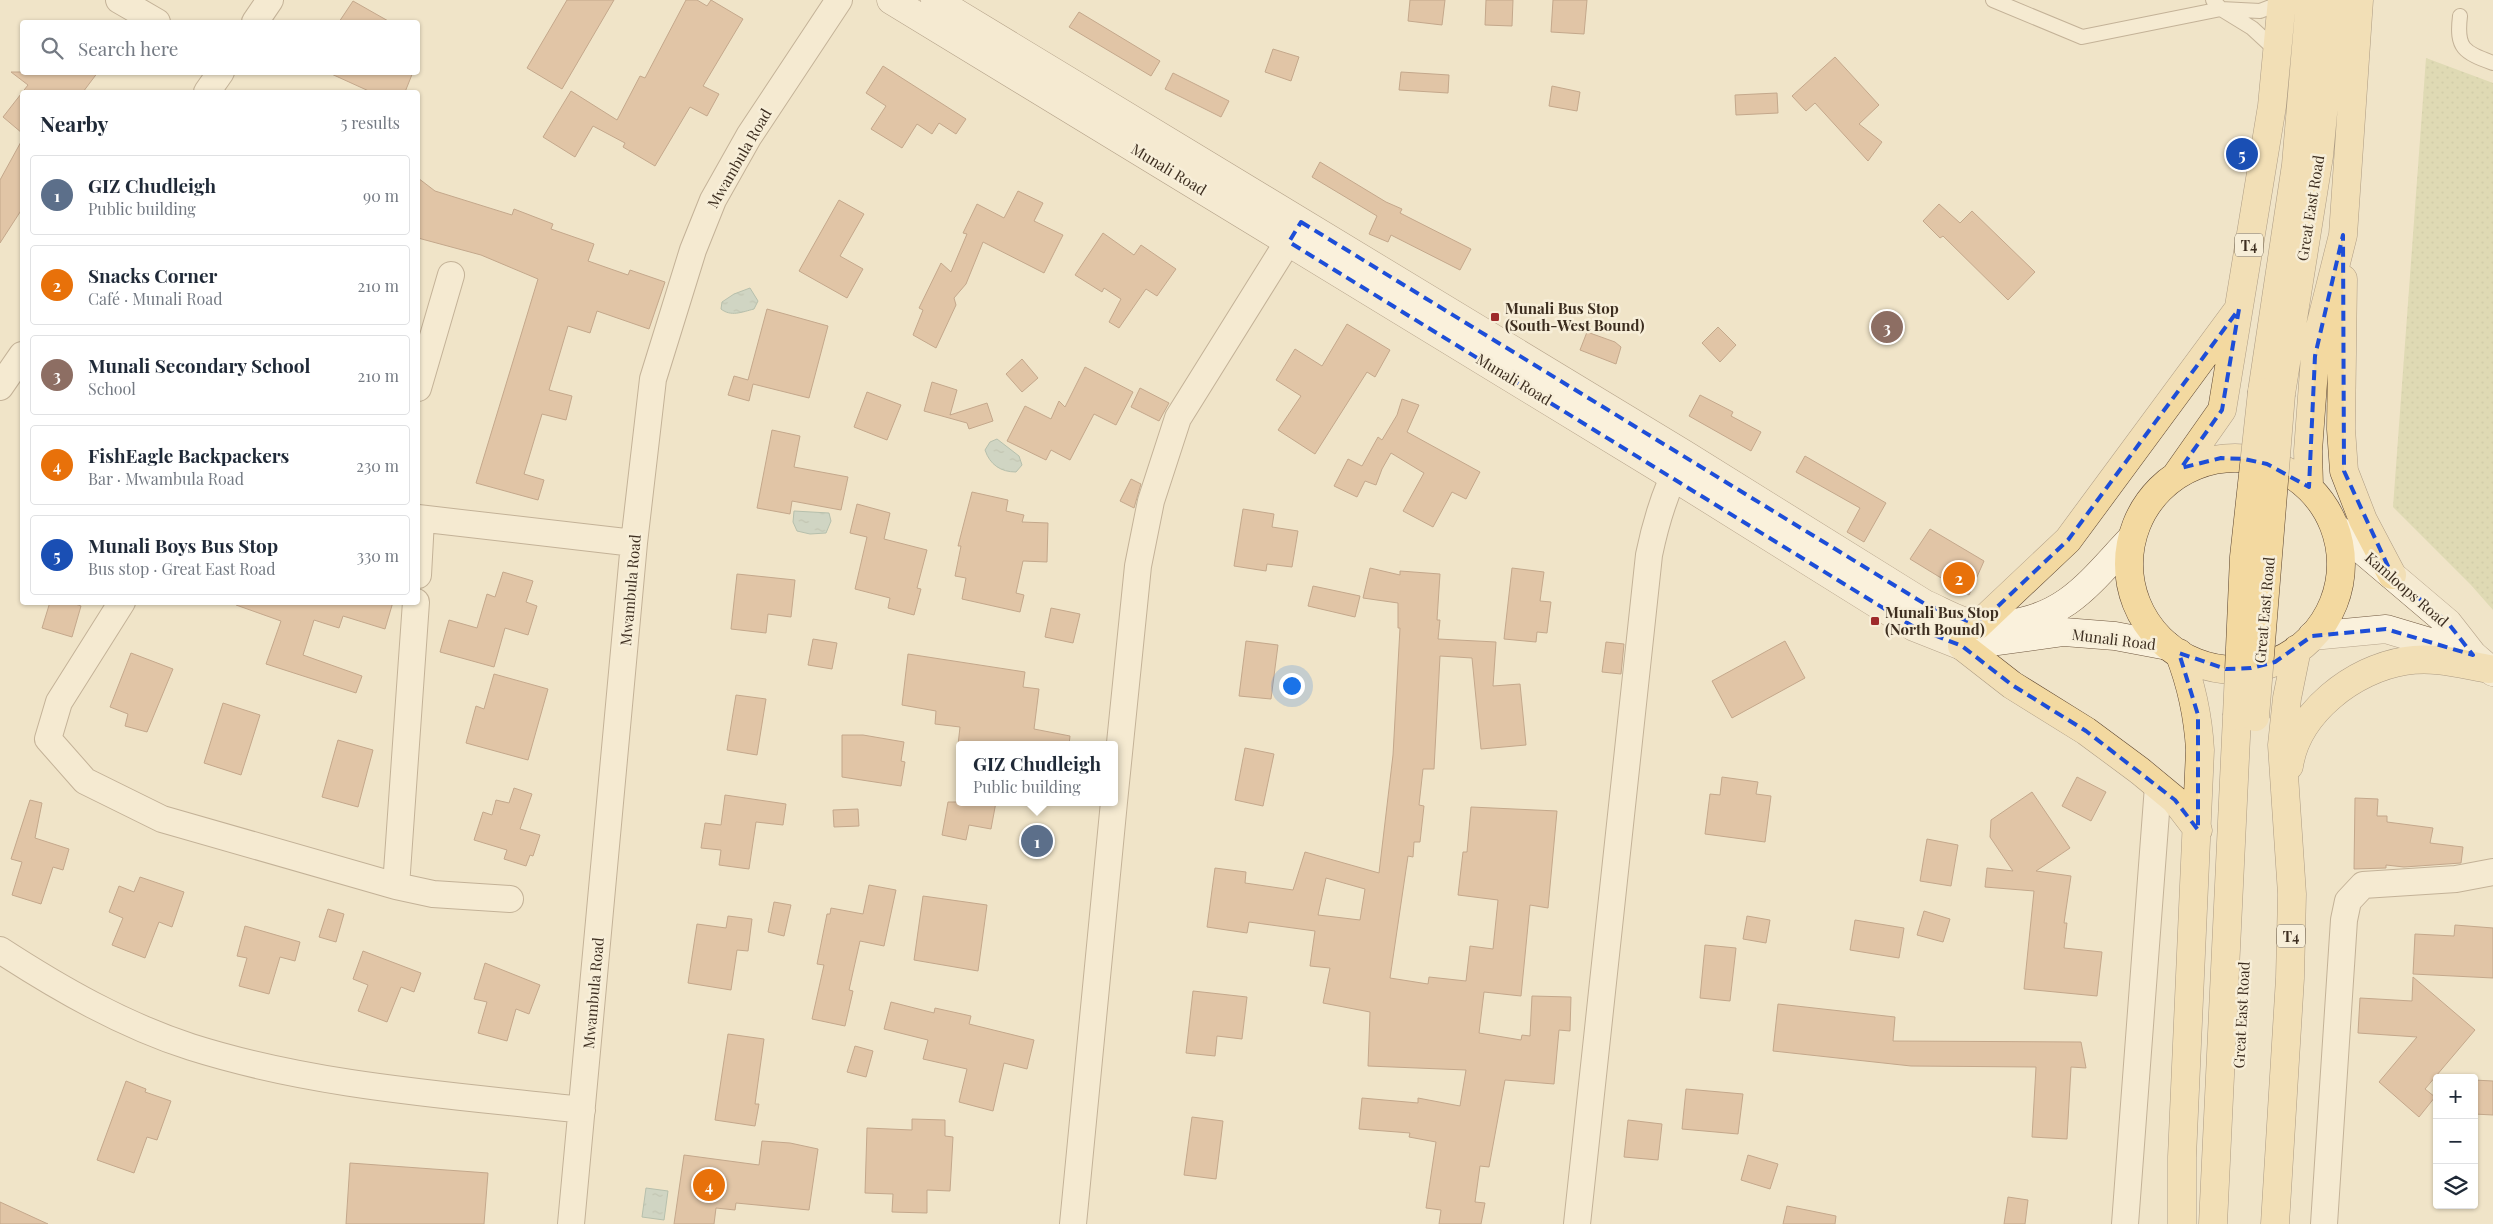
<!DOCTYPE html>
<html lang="en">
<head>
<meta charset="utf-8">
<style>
  body { margin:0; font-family:"Playfair Display",serif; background:#f6f6f7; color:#1f2937 }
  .controls { position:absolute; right:15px; bottom:15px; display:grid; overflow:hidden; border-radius:5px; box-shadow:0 1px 4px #0004 }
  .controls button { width:45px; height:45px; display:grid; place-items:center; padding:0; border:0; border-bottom:1px solid #e0e1e3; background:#fff; color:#1f2937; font:25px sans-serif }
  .you { position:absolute; left:1291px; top:685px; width:18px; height:18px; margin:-12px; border:4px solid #fff; border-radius:50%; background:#1a73e8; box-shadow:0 0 0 8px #1a73e833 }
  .badge { display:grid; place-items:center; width:32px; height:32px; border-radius:50%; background:#2563eb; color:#fff; font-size:16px; font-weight:700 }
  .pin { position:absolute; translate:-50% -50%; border:2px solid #fff; box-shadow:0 1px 5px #0006 }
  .popup { position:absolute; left:956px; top:741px; width:162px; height:65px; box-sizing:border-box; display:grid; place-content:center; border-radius:5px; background:#fff; filter:drop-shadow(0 1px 4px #0005); font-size:16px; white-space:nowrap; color:#747a83 }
  .popup b { font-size:19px; color:#1f2937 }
  .popup::after { content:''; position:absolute; left:50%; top:100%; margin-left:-10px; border:10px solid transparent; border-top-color:#fff }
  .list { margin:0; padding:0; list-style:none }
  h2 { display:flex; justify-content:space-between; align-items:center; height:65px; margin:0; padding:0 20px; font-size:21px }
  h2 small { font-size:16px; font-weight:400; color:#747a83 }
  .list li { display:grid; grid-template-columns:32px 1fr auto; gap:15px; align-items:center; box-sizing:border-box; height:80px; margin:0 10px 10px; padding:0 10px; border:1px solid #e0e1e3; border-radius:5px }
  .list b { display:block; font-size:19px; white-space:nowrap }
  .list p { margin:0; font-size:16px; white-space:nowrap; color:#747a83 }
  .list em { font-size:16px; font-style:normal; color:#747a83 }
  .icon { flex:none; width:28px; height:28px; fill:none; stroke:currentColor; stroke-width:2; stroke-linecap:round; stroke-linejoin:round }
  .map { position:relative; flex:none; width:2493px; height:1224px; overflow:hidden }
  .search { position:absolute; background:#fff; box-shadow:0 1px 4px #0004; left:20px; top:20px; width:400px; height:55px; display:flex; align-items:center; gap:12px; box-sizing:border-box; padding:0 18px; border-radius:5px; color:#747a83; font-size:19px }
  .panel { position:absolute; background:#fff; box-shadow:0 1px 4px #0004; left:20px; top:90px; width:400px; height:515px; border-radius:5px }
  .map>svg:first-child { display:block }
</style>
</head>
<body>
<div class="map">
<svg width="2493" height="1224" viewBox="0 0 2493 1224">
  <defs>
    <pattern id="grass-dots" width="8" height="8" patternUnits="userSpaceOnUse" patternTransform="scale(1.25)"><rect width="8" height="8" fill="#c9cf9b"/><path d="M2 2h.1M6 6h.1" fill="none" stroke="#aeb285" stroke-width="1.8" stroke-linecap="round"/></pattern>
    <pattern id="water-ripples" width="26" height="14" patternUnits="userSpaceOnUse" patternTransform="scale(1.25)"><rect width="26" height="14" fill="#a9c4bc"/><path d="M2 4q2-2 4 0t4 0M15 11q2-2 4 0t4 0" fill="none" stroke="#8ba098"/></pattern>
  </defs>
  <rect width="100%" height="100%" fill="#f0e4c8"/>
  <path fill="url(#grass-dots)" d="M2426,58L2493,83V610L2471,585L2393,507Z"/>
  <path fill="url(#water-ripples)" stroke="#6f938a" d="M750,288L758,301L754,309C742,312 731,317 721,309L722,302L734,294Z
    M997,439L1019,456L1022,465L1016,472C1001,472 990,465 985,450L990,442Z
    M794,511L829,513L831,521L826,533L810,534L797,531L793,522Z
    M646,1188L668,1191L664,1220L642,1217Z"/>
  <path fill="#cf9f7d" stroke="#8d5f41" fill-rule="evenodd" d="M567,0H614L562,89L527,68Z
    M686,0H697L707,6L711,0L743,19L703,86L719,94L707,116L690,107L655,166L623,147L625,143L593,126L575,157L543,137L571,91L617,120L640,76L645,78Z
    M1410,0H1445L1442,25L1408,21Z
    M1486,0H1513L1512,26L1485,25Z
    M1553,0H1587L1584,34L1551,32Z
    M353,1L390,22H339Z
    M1079,12L1160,61L1151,76L1069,27Z
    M1273,49L1299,57L1291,81L1265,72Z
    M1835,57L1879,105L1859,124L1882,142L1868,161L1815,103L1806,111L1792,96Z
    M883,66L966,119L956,134L939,123L932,134L917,124L902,148L871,129L886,106L866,93Z
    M11,72H98L83,92H22V133L3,117L28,85Z
    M327,72H413L405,92H371Z
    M1401,72L1449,75L1448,93L1399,90Z
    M1173,73L1229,101L1221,117L1165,89Z
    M1552,86L1580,92L1577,111L1549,106Z
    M1777,93L1778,113L1736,115L1735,95Z
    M22,140V209L0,243V180Z
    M1320,162L1386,202L1402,209L1400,213L1471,249L1460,270L1391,235L1388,242L1369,234L1377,216L1312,177Z
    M418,178L435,191L512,215L514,209L553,224L551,229L594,244L588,261L628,275L630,270L665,282L649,329L597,311L590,333L568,326L549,390L572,396L566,420L542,414L524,474L544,480L538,500L476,483L538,279L481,255L418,238Z
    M1018,191L1043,203L1034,221L1063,235L1044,273L983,242L966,284L954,298L956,305L936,348L913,335L923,310L919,308L941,263L951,272L967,234L963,233L977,204L1004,218Z
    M839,200L864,214L840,256L863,269L847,298L799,271Z
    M1939,204L1960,223L1972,211L2035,272L2008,300L1943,236L1940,238L1923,221Z
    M1103,233L1134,255L1141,245L1176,269L1157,296L1146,289L1119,328L1109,322L1121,299L1104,288L1102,292L1075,275Z
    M767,309L828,326L809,398L753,384L749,401L728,395L734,376L748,380Z
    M1347,324L1390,350L1375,377L1367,372L1315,454L1278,430L1301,396L1276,380L1295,349L1322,366Z
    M1718,327L1736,345L1720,362L1702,343Z
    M1587,332L1615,342L1621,347L1616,364L1580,350Z
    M1022,359L1038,378L1022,392L1006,374Z
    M1085,367L1133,392L1116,425L1094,414L1070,460L1051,450L1046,460L1007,441L1025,406L1051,419L1059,401L1065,407Z
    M932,382L957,390L950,415L987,403L993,421L969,429L967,423L924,411Z
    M1140,388L1169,403L1159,421L1131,407Z
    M867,392L901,405L887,440L854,427Z
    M1700,395L1733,412L1731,416L1761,432L1751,451L1689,416Z
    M1402,399L1419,405L1407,432L1480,472L1466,499L1452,492L1433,527L1403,511L1424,473L1391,453L1382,469L1376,485L1365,481L1357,497L1334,486L1348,459L1362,466L1378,437L1382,440L1397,415Z
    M772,430L800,436L794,467L848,477L841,510L792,501L790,514L757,508Z
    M1805,456L1886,503L1864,542L1847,532L1860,508L1796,472Z
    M1131,479L1141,484L1134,508L1120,501Z
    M972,492L1008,500L1006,511L1024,515L1022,522L1048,523L1047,562L1023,561L1016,593L1024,595L1020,612L962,599L966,578L955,576L961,546H958Z
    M857,504L890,513L884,539L927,550L917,588L921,589L914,615L888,608L890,598L855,589L867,537L850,533Z
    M1243,509L1274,514L1272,527L1298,531L1292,567L1267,564L1266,571L1234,566Z
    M1930,529L1984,561L1969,595L1910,559Z
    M1370,568L1400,575V571L1440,574L1437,620H1440L1438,639L1496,642L1493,686L1520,684L1526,745L1481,749L1472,658L1440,656L1434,769H1423L1419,805L1424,806L1420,842H1414L1413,857L1408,856L1390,978L1428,984L1429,977L1466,981L1470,946L1493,949L1498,900L1458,895L1463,852H1467L1471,807L1557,811L1548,908L1530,905L1521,996L1484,992L1479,1033L1521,1040L1522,1035L1530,1036L1532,996L1571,997L1570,1031L1559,1030L1554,1084L1505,1080L1489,1167L1480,1166L1475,1202L1485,1203L1481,1224H1439L1441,1210L1426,1208L1436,1142L1409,1137L1410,1133L1359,1129L1362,1098L1418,1103V1098L1460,1106L1466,1070L1368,1066L1370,1012L1323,1003L1330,968L1310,966L1315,931L1249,922L1247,933L1207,927L1215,868L1246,872L1245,883L1293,890L1305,852L1379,873L1393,755L1400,628H1398V603L1363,598ZM1326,878L1365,889L1360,920L1318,915Z
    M1512,568L1544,572L1540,601L1551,602L1547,633L1537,632L1536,642L1504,639Z
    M503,572L533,581L526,602L537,606L528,635L505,628L494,667L440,652L449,620L477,628L487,594L495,597Z
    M737,574L795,580L791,617L768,614L766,633L731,629Z
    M1313,586L1360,596L1355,617L1308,606Z
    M50,602H69L81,606L72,637L42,628Z
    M236,602H393L385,629L343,616L339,628L314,620L303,655L362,676L356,693L266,664L281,621L236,605Z
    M1051,608L1080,614L1073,643L1045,637Z
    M813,639L837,643L832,669L808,665Z
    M1246,641L1278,645L1271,699L1239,696Z
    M1785,641L1805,678L1732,718L1712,681Z
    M1606,642L1624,644L1621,674L1602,672Z
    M131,653L173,669L147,732L125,726L128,714L110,707Z
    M908,654L1025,672L1023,687L1039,689L1034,729L1070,736L1069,745H958L960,727L935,724L936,711L902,705Z
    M494,674L548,689L528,760L466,743L476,706L484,709Z
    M736,695L766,699L757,755L727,750Z
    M223,703L260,715L241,775L204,763Z
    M842,735H863L904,742L901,761L905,762L901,786L842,777Z
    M338,740L373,750L358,807L322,797Z
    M1245,748L1274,754L1263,806L1235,800Z
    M1722,777L1758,782L1756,794L1771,796L1765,842L1705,834L1710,794L1720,795Z
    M2077,777L2106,792L2091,821L2062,806Z
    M514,788L532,794L520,829L540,835L533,856L530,855L526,866L504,859L507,850L474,840L483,812L492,815L496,800L509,803Z
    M2032,792L2070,848L2036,871L2071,876L2064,923H2067L2064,948L2102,952L2097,996L2024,989L2034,891L1985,887L1987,868L2013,871L1990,837L1991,820Z
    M725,795L786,804L783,825L756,822L749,869L719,865L721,850L701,848L705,823L721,825Z
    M2355,798L2378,799L2377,816H2387V822L2433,828L2430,843L2463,847L2461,863L2404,867L2386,865V868L2354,869Z
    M30,800L42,803L35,838L69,849L63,870L53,867L41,904L12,895L22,862L11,859Z
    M948,802H996L991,829L969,825L966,840L942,835Z
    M858,809L859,826L834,827L833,810Z
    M1927,839L1958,845L1951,886L1920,881Z
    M140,877L184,892L172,927L159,922L145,958L112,945L123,918L109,912L119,886L134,892Z
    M869,885L896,890L884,946L860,941L849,990L853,991L845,1026L812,1019L824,965L817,964L827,914H830L831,908L863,914Z
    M923,896L987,905L978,971L914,960Z
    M774,902L791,905L784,936L768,932Z
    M328,909L344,914L336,942L319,937Z
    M1924,911L1950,919L1943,942L1917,935Z
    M728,916L752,919L748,951L737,950L731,990L688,983L697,924L726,928Z
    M1747,916L1770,920L1766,943L1743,939Z
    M1855,920L1904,928L1899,958L1850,950Z
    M2455,925L2493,928V978L2413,974L2415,934L2454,936Z
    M245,926L300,942L295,961L280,957L269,994L239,986L247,958L237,956Z
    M1705,945L1736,948L1730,1001L1700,998Z
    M363,951L421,973L414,992L401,987L387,1022L358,1011L368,985L353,979Z
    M485,963L540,985L529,1014L516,1009L507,1041L478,1033L487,1002L474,999Z
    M2413,977L2475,1030L2425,1089L2435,1097L2419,1117L2379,1082L2417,1037L2358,1033L2360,998L2412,1001Z
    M1193,991L1247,997L1242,1039L1217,1036L1215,1056L1186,1053Z
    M891,1002L934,1013L935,1008L971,1016L969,1024L1034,1040L1027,1069L1004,1063L993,1111L959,1102L967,1069L923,1059L928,1040L884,1029Z
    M1778,1004L1895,1017L1893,1041L2081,1042L2086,1068L2071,1067L2067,1139L2032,1137L2036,1067L1911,1066L1773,1051Z
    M728,1034L764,1039L755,1104H759L755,1126L715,1120Z
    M855,1046L873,1051L866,1077L847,1072Z
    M2474,1080L2493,1081V1115L2474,1114Z
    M126,1081L146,1089L145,1092L171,1101L157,1140L147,1137L134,1173L97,1160Z
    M1686,1089L1743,1094L1738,1134L1682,1129Z
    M1192,1117L1223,1121L1216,1179L1184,1175Z
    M912,1119L945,1120V1136L953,1137L950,1191L927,1190V1213L892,1212L893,1194L865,1193L867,1128L912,1130Z
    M1628,1120L1662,1124L1658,1160L1624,1157Z
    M762,1141L790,1143L818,1149L809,1210L736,1203L735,1210L716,1208L714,1224H674L684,1155L759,1165Z
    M1748,1155L1778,1164L1770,1189L1741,1180Z
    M350,1163L488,1173L484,1224H346Z
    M2008,1197L2028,1200L2025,1224H2004Z
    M0,1202L48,1224H0Z
    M1787,1206L1836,1216L1835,1224H1783Z"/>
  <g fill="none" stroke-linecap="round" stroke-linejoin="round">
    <g stroke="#8d765c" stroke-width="16">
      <path id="lane" d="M1993,0L2082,37L2221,9L2260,11L2281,3
        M2213,0L2221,9L2252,28L2277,51
        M2460,16C2456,49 2464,52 2493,63"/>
    </g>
    <g stroke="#8d765c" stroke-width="28">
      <path id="street" d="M119,0L157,22
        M255,22L270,0
        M207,92L221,72
        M0,387L22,355
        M418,388L451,275
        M418,518L634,543
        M418,575L421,520
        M122,602L59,702L48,739L85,781L162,819L396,886L433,894L510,899
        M1114,802L1138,566L1151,501L1178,418L1299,224
        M396,886L416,602
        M0,950C60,989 123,1025 191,1047C317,1087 452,1095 582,1110
        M571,1224L634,543L653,379L693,250L713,200L749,136L839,0
        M1073,1224L1114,802
        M1577,1224L1649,555C1656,521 1666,488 1683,457
        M2125,1224L2158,786
        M2324,1224L2344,920L2348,901L2363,885L2456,879L2493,872"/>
    </g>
    <g stroke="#6f573f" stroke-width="29">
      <path id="secondary" d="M891,0L1672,476L1914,627L1962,646L2064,632L2115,636L2168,646
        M935,0L1684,454L1925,604C1944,612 1963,624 1983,626C1990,627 1999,625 2006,624C2066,618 2091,581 2130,540
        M2336,528L2448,623L2473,655L2493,672
        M2312,636L2386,629L2473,655"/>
    </g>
    <g stroke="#5b4430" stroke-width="29">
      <path id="primary" d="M2343,279L2341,429L2344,471L2363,520L2392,575
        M2262,392L2296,165L2310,0
        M2281,394L2319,156L2334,0
        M2129 564a106 106 0 1 1 212 0a106 106 0 1 1-212 0Z
        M2177,474L2222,410L2272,106L2282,0
        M2309,486L2308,451L2315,356L2320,327L2343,235L2359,0
        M1978,625L2068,540L2237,311
        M1962,646L2012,685L2086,731L2140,771L2175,800L2198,830
        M2179,653C2192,686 2198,715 2200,750L2182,1157V1224
        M2289,766C2297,712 2354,669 2405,661C2433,656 2461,664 2489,669
        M2213,1224L2237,716
        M2275,1224L2290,978L2292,894L2282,745L2287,698L2297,649"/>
    </g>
    <use href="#lane" stroke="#faf1dc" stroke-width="14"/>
    <use href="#street" stroke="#faf1dc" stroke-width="26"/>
    <use href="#secondary" stroke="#faf1dc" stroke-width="28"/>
    <use href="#primary" stroke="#f3d9a0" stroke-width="28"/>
    <g stroke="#5b4430" stroke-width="29" stroke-linecap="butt">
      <path id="primary-bridge" d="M2237,716L2244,557L2262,392
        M2255,717L2281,394"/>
    </g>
    <use href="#primary-bridge" stroke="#f3d9a0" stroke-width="28"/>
  </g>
  <path d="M0 0H2493V1224H0ZM1301,222L1925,604L1978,625L2068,540L2239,309L2222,410L2181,468L2221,458L2244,459L2267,464L2309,487L2315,356L2343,235L2344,471L2392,575L2448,623L2473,655L2386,629L2312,636L2275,662L2251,668L2226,669L2179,653L2198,715V830L2175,800L2086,731L2012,685L1962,646L1914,627L1289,242Z" fill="#f0e4c8" fill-opacity=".55" fill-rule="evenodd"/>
  <path fill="none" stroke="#1d4ed8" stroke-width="4" stroke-dasharray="10 6" stroke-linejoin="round" d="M1301,222L1925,604L1978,625L2068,540L2239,309L2222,410L2181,468L2221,458L2244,459L2267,464L2309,487L2315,356L2343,235L2344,471L2392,575L2448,623L2473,655L2386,629L2312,636L2275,662L2251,668L2226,669L2179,653L2198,715V830L2175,800L2086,731L2012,685L1962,646L1914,627L1289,242Z"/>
  <g fill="#9e2a2b" stroke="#f7eed8" stroke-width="2">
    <rect x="1490" y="312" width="10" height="10" rx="2.5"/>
    <rect x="1870" y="616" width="10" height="10" rx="2.5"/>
  </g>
  <g text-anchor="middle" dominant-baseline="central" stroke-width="5" stroke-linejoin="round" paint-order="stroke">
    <g fill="#f7eed8" stroke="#756857" stroke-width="1">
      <rect x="2235" y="233.5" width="28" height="23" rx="4"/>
      <rect x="2277" y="924.5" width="28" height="23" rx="4"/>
    </g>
    <g font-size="14" font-weight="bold" fill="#3d2e20">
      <text x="2249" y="245">T4</text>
      <text x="2291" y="936">T4</text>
    </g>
    <g font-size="15" fill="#3d2e20" stroke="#f7eed8">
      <text transform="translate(739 158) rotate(-60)">Mwambula Road</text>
      <text transform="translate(1169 169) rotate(31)">Munali Road</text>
      <text transform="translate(2310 208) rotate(-81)">Great East Road</text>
      <text transform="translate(1514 379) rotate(31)">Munali Road</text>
      <text transform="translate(2407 589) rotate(41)">Kamloops Road</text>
      <text transform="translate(630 590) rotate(-85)">Mwambula Road</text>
      <text transform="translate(2264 610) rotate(-85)">Great East Road</text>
      <text transform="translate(2114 639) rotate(7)">Munali Road</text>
      <text transform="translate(593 993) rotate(-85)">Mwambula Road</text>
      <text transform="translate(2241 1015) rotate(-87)">Great East Road</text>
    </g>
    <g font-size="15" font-weight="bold" fill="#3d2e20" stroke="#f7eed8" text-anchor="start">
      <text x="1505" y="308">Munali Bus Stop<tspan x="1505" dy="17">(South-West Bound)</tspan></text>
      <text x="1885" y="612">Munali Bus Stop<tspan x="1885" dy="17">(North Bound)</tspan></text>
    </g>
  </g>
</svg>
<div class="controls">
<button>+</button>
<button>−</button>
<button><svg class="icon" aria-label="layers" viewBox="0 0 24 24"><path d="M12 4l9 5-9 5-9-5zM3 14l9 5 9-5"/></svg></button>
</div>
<div class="you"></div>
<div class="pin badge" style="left:1037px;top:841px;background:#5c6f8a">1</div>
<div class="popup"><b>GIZ Chudleigh</b>Public building</div>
<div class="pin badge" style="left:1959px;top:578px;background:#e8710a">2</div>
<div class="pin badge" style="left:1887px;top:327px;background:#8d6e63">3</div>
<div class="pin badge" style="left:709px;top:1185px;background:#e8710a">4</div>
<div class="pin badge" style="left:2242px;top:154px;background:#1a4fb4">5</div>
<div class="search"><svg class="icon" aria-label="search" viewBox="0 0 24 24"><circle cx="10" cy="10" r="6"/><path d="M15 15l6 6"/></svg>Search here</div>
<section class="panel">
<h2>Nearby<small>5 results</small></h2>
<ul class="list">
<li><span class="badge" style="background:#5c6f8a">1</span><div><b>GIZ Chudleigh</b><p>Public building</p></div><em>90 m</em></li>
<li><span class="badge" style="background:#e8710a">2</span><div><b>Snacks Corner</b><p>Café · Munali Road</p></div><em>210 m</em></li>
<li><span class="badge" style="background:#8d6e63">3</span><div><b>Munali Secondary School</b><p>School</p></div><em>210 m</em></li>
<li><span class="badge" style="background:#e8710a">4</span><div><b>FishEagle Backpackers</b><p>Bar · Mwambula Road</p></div><em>230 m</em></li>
<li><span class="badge" style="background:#1a4fb4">5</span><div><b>Munali Boys Bus Stop</b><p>Bus stop · Great East Road</p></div><em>330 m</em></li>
</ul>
</section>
</div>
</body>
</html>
